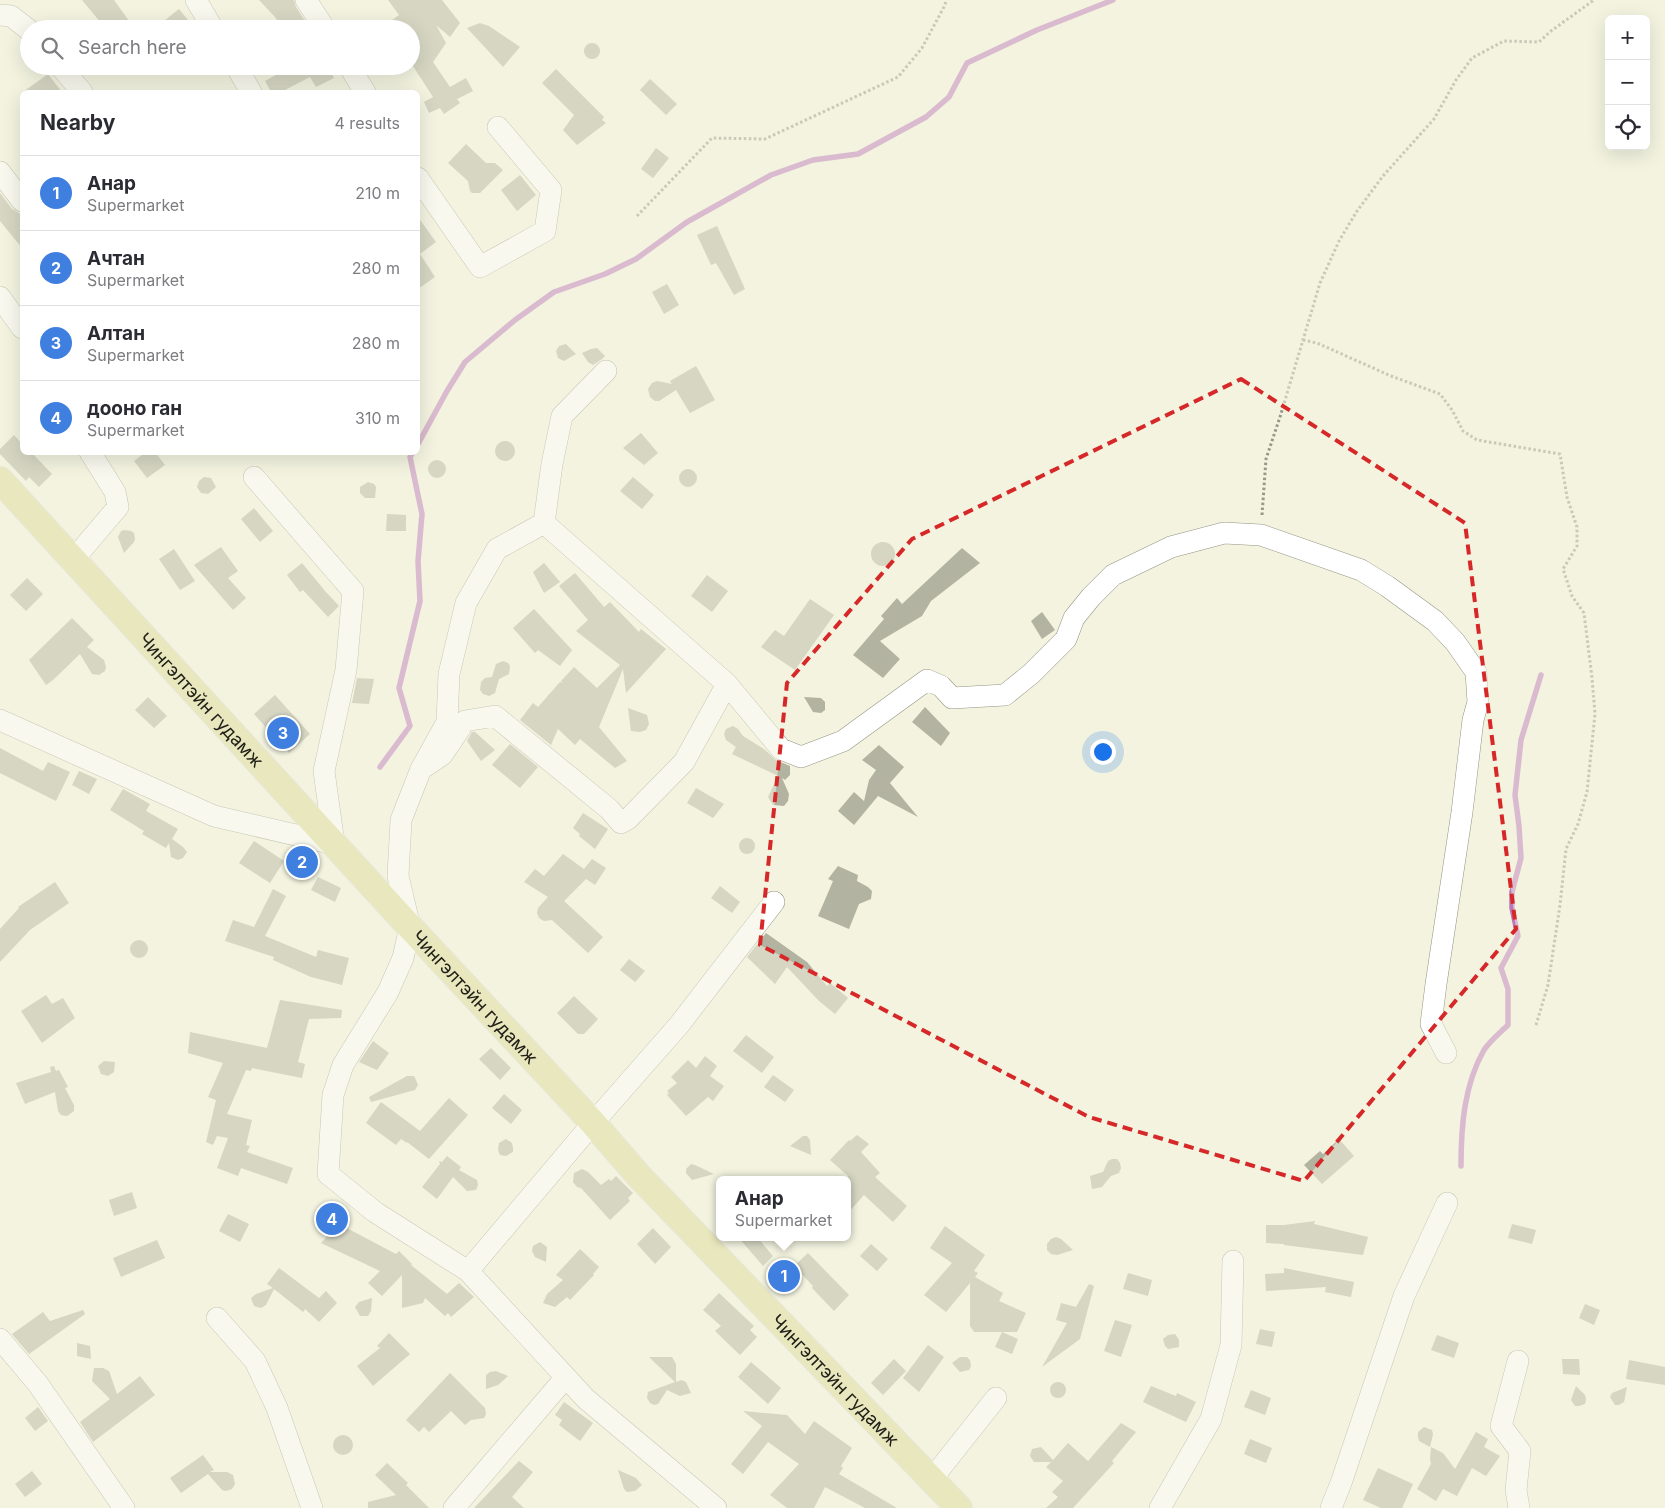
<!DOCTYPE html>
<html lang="en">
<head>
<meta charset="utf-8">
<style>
  body { margin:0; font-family:Inter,sans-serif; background:#f2f2f3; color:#2b2b33 }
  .controls { position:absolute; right:15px; top:15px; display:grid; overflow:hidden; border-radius:8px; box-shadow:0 5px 20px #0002 }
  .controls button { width:45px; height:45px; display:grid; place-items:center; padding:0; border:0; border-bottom:1px solid #e1e1e2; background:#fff; color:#2b2b33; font:25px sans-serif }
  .you { position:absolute; left:1102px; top:751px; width:18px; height:18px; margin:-12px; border:4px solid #fff; border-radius:50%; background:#1a73e8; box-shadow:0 0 0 8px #1a73e833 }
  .badge { display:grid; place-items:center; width:32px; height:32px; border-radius:50%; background:#111827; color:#fff; font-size:16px; font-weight:700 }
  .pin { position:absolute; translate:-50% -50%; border:2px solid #fff; box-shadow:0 1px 5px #0006 }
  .popup { position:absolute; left:716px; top:1176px; width:135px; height:65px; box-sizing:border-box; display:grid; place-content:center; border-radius:8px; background:#fff; filter:drop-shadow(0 1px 4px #0005); font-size:16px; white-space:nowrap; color:#7c7c81 }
  .popup b { font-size:19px; color:#2b2b33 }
  .popup::after { content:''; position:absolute; left:50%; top:100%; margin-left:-10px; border:10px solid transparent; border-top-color:#fff }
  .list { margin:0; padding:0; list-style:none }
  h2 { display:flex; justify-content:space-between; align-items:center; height:65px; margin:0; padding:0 20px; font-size:21px }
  h2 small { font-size:16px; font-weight:400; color:#7c7c81 }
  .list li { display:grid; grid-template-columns:32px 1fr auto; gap:15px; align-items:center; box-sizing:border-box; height:75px; padding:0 20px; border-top:1px solid #e1e1e2 }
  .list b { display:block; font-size:19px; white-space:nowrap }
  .list p { margin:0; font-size:16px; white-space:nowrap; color:#7c7c81 }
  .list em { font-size:16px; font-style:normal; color:#7c7c81 }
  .icon { flex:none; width:28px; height:28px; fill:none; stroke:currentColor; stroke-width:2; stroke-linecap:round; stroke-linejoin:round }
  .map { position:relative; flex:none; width:1665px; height:1508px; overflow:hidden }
  .search { position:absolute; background:#fff; box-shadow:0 5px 20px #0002; left:20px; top:20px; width:400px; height:55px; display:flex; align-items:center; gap:12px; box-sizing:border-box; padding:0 18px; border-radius:28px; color:#7c7c81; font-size:19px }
  .panel { position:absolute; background:#fff; box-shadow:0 5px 20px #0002; left:20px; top:90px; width:400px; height:365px; border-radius:8px }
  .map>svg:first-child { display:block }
</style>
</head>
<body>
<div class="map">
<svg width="1665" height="1508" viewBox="0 0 1665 1508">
  <rect width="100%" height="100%" fill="#f3f3e0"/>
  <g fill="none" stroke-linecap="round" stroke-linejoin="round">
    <path stroke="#bc77b8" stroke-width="5.5" d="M418,444L447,391L465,362L515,320L554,292L605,274L636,259L687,222L771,175L813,160L858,154L926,117L949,97L967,63L1037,30L1113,0
      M380,767L410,726L399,688L420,601L418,561L422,514L410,457L413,452
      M1461,1166C1461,1127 1464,1085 1484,1050C1490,1041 1501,1032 1508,1025V989L1501,968L1518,936L1512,908V892L1521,858L1519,826L1515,795L1521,740L1541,675"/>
  </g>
  <path fill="#b3b3a1" d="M82,0H114L135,29H106Z
    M259,0H294L296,7L310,29H283L275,17Z
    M388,0H442L460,23L450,37L436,25L446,43L433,62L450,87L466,78L473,91L457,99L460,103L444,114L440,108L429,113L424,102L433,97L411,63V29H380L399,15Z
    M179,9L188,20L177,29H154Z
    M480,23L489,26L520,47L503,67L467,28Z
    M584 51a8 8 0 1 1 16 0a8 8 0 1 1-16 0Z
    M292,66H329L328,67L334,78L316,87L310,77L281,92H271L265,81Z
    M556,69L604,117L602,120L606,123L577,145L563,130L574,115L542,83Z
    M48,74L62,92H23Z
    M650,79L677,104L666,115L640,90Z
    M466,144L486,163H495L503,170L480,193H472L470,191L468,181L448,163Z
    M656,148L669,158L653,178L641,169Z
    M520,175L536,195L517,211L501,190Z
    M0,193L12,209L22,215V248L0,221Z
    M418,217L436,242L420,254L435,277L418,289Z
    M717,226L745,289L734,295L716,263L711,265L697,235Z
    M667,284L679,305L664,314L652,292Z
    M566,344L576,354L564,361L558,358L556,351L559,346Z
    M597,348L605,356L602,359L593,365L588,362L582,353L591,349Z
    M696,366L715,400L690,413L676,390L659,401H655L650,397L648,389L652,383L657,381L672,384L670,381Z
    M641,433L658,453L644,465L623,448Z
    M14,435L22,444V452H31L52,474L39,487L29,477L26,481L0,454V449Z
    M495 451a10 10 0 1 1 20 0a10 10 0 1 1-20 0Z
    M146,452H155L165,465L147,478L134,461Z
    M428 469a9 9 0 1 1 18 0a9 9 0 1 1-18 0Z
    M679 478a9 9 0 1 1 18 0a9 9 0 1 1-18 0Z
    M204,477L211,478L216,487L208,494L201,493L197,487L199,481Z
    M633,477L654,495L642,509L620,491Z
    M368,482L374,484L376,487L375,498H365L360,493V487Z
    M254,508L273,531L260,542L241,519Z
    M387,514L406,515V531H386Z
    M124,530L131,531L134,533L135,539L134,542L124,553L118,537L121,531Z
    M871 554a12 12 0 1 1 24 0a12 12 0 1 1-24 0Z
    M221,547L238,571L228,578L246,598L233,610L194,565Z
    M962,548L980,563L931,601L922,616L880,641L900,659L883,678L853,655L884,619L881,616L897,598L902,604Z
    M174,549L195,581L180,590L159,559Z
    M302,563L325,591L339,606L328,617L303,590L300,592L287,575Z
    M544,563L560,582L544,593L533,572Z
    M575,573L604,607L610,602L639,632L641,629L666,649L626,693L623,669L599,727L627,761L615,768L580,739L575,745L558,729L551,745L520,720L533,703L538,707L560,682L563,683L561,681L574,667L597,688L620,665L576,631L588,620L559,586Z
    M707,575L728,591L712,612L691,596Z
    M27,578L43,594L26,611L10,595Z
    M810,599L834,615L795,670L761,647L775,630L784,636Z
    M534,609L572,650L560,666L538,650L535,653L513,628Z
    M1042,612L1055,630L1042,639L1031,621Z
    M72,618L94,640L87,647L104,660L106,667L105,671L99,675L92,674L80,654L53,680L46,685L29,660Z
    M503,661L508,663L510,666L509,674L499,679L495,693L489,696L483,694L480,690L481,682L485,678L492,677L496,664Z
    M357,678L374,679L369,704L352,703Z
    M275,695L310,734L289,753L254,714Z
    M148,697L167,716L154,728L135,710Z
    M804,697L821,698L825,702V710L821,713L813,712Z
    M925,707L950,733L941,746L912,722Z
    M628,708L647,715L649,724L646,730L640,732L631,731Z
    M733,726L738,729L743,736L764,749L776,760L790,766V775L785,780L782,778L789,794L788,801L784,806L773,805L768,797L778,776L732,754L736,747L726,740L724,734L726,729Z
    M472,732H475L495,750L481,761L467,741Z
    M510,744L538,767L520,788L492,765Z
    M879,745L904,767L890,783L918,817L878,796L854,825L838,811L854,792L864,801L869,780L876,770L862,760Z
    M0,748L43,771L48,762L70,772L56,801L0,773Z
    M79,771L97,779L89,794L72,785Z
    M696,788L724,804L713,818L687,803Z
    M123,789L150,804L146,811L178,829L172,839L183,847L187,852L183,858L178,860L171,857L169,843L166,848L142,834L144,831L110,810Z
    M583,813L608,829L595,849L579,836L580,834L573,828Z
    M739 846a8 8 0 1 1 16 0a8 8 0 1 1-16 0Z
    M254,841L284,861L270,883L239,863Z
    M563,854L584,869L592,859L606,868L595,885L586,879L564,901L603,937L588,953L552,920L544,921L539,918L537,913L538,908L548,897L524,882L535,869L544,876Z
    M838,866L858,875L857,881L868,887L872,891L871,899L859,904L849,929L818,916L833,881L828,879Z
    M318,877L341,888L335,902L311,890Z
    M55,882L69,903L30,930L0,962V929L19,908L18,907Z
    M720,886L740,902L732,913L711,898Z
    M273,889L286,896L265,936L316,957L318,950L349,958L342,985L311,977L273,960L274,957L225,941L233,920L254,927Z
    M766,933L807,962L827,986L830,983L848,998L835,1014L819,1001L787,967L775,984L747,957Z
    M130 949a9 9 0 1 1 18 0a9 9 0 1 1-18 0Z
    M629,959L645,971L635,982L620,970Z
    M46,995L52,1004L63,998L75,1018L42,1043L21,1011Z
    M574,996L598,1019L584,1034H578L557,1013Z
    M280,1000L342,1010L341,1018L309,1019L298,1062L305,1064L302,1078L252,1068L251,1071L246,1070L227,1114L252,1120L246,1145L250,1146L247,1152L293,1168L287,1184L241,1168L238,1176L217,1168L228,1138L217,1136L213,1145L206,1142L216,1100L208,1097L223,1063L188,1053L190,1032L267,1048Z
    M746,1035L774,1057L762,1073L733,1051Z
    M373,1041L389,1053L377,1070L359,1062Z
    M491,1048L511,1068L500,1080L479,1059Z
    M705,1056L717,1066L710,1076L724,1086L713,1101L708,1097L686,1116L667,1095L669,1093L667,1091L677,1083L671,1077L688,1060L696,1068Z
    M104,1061L115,1062L114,1072L108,1076L101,1074L98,1066Z
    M54,1066L56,1071L59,1070L68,1087L65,1088L74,1105V1111L67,1116L61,1115L58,1111L55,1092L25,1104L16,1083L51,1072L50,1067Z
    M773,1075L794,1090L785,1102L764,1087Z
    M407,1076H414L416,1080L418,1085L415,1090L371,1102L369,1097Z
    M504,1094L522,1110L511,1124L492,1108Z
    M449,1098L468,1115L429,1159L407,1142V1143L401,1139L396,1145L366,1123L381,1102L420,1131Z
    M857,1135L869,1144L861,1152L880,1173L875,1177L907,1206L893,1222L864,1195L848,1213V1176L830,1160L849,1140L850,1141Z
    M803,1136H807L810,1140L811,1155L790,1146Z
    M506,1139L512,1143L513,1148V1152L506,1156L500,1155L498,1150L499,1143Z
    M1339,1139L1354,1156L1322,1184L1304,1165L1320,1151L1323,1154Z
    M447,1156L461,1167L459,1170L477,1180L478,1185L476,1190L467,1191L453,1177L437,1199L422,1187L440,1164L439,1161L442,1162Z
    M1112,1159H1117L1120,1163L1121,1168L1119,1173L1111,1176L1102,1187L1092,1189L1090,1176L1103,1172L1108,1161Z
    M691,1164L695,1165L714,1174L692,1180L686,1173V1169Z
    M582,1169L588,1172L601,1185L609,1179L611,1181L616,1176L633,1193L628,1198L630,1201L610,1220L581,1188L577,1187L573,1182L574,1173Z
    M132,1192L137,1208L114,1216L109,1200Z
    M228,1214L249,1224L240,1242L219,1231Z
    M1315,1221L1314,1224L1368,1237L1363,1255L1284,1245V1244L1266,1243V1225H1284Z
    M339,1224L396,1254L399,1251L412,1264L411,1265L447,1294L459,1283L474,1297L451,1317L448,1313L445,1316L425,1298L423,1303L402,1308V1275L382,1296L368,1283L380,1271L321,1243Z
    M1512,1224L1536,1230L1532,1244L1508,1238Z
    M945,1226L985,1255L974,1271L978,1273L975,1277L1003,1293L999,1301L1026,1313L1017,1332H974L970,1326V1283L946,1312L924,1295L952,1263L930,1248Z
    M653,1228L671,1247L655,1264L637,1244Z
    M738,1237H757L773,1256L763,1266Z
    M1056,1237L1061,1239L1073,1250L1057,1255L1051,1254L1047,1250V1244L1051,1239Z
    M157,1240L165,1258L121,1277L113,1258Z
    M540,1242L547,1247L546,1262L535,1257L532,1251L533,1246Z
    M871,1244L888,1259L877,1271L860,1256Z
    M580,1249L599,1267L593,1274L594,1275L570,1300L567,1297L555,1307L543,1303L547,1294L563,1280L556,1275Z
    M808,1253L849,1295L834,1311L812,1288L813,1286L794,1266Z
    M279,1268L319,1298L326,1291L337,1303L319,1322L305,1309L303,1312L274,1289L266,1305L261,1308L254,1306L251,1298L256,1294L273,1288L267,1284Z
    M1284,1268L1354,1282L1351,1297L1325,1292L1326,1287L1266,1291L1265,1274L1284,1273Z
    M1128,1273L1152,1280L1148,1296L1123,1289Z
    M1089,1284L1094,1286L1080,1339L1042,1367L1067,1323L1056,1320L1061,1303L1076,1307Z
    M719,1293L754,1326L750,1330L757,1337L740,1355L715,1331L721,1326L703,1310Z
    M372,1298L371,1311L368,1316H360L355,1307L359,1302Z
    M1585,1304L1600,1310L1594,1325L1579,1318Z
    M83,1310L85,1314L29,1354L12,1334L43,1312L50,1321Z
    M1115,1320L1132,1325L1121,1357L1104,1351Z
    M1260,1329L1275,1332L1272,1347L1256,1344Z
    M1002,1332L1018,1339L1012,1354L995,1347Z
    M389,1333L410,1354L373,1386L357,1366L380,1348L377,1346Z
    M1175,1334L1179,1340V1347L1168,1349L1165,1346L1163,1339L1168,1335Z
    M1437,1335L1459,1343L1454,1358L1431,1350Z
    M77,1343L90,1346L91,1359L77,1356Z
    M928,1345L944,1357L919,1392L903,1378Z
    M649,1357H672L676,1364V1382L681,1380L686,1382L691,1393L680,1396L667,1390L658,1404L654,1405L650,1403L647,1398L648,1392L675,1382Z
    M960,1357H967L970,1360L971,1366L969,1370L960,1372L952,1363Z
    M894,1359L906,1371L883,1395L871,1383Z
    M1562,1359H1579L1580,1375L1563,1374Z
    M1629,1360L1665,1367V1385L1626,1379Z
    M751,1362L781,1388L768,1404L738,1377Z
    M94,1368H103L109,1371L117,1394L140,1376L155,1395L93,1442L80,1422L110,1399L92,1381Z
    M496,1371L508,1376L498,1385L486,1389V1375L490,1372Z
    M450,1373L485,1408L486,1414L484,1418L471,1420L465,1425L451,1411L429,1432L424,1427L419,1432L406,1420Z
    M1050 1390a8 8 0 1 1 16 0a8 8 0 1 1-16 0Z
    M1151,1386L1176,1396L1177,1393L1196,1402L1186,1422L1143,1402Z
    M1576,1386L1585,1395L1586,1400L1585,1404L1579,1406H1575L1571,1400Z
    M1627,1387L1624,1402L1619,1405H1615L1610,1397L1612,1393Z
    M1251,1390L1271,1398L1265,1415L1244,1407Z
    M564,1402L593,1423L580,1441L559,1425L562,1420L555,1415Z
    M38,1407L48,1421L35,1431L25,1418Z
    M743,1411L787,1415L805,1434L814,1421L852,1448L841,1466L843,1468L839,1474L897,1508H865L825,1487L814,1508H787L770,1495L799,1464L768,1442L743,1474L731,1464L762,1426Z
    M1121,1423L1136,1432L1112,1461L1114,1463L1073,1508H1046L1058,1497L1052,1492L1063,1481L1046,1467L1051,1462H1034L1030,1456L1032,1449L1041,1447L1053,1460L1068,1443L1088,1461Z
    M1424,1427L1432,1430L1433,1434L1430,1447L1419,1441L1418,1437V1432Z
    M1476,1432L1488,1439L1484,1447L1500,1456L1486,1476L1472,1468L1457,1496L1443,1489L1436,1501L1417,1489L1431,1464L1430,1459L1431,1447L1443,1453L1455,1469Z
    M333 1445a10 10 0 1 1 20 0a10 10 0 1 1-20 0Z
    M1250,1439L1272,1448L1266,1463L1244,1454Z
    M203,1455L214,1470L210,1472H227L233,1475L235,1484L232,1489L226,1491L222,1490L208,1474L181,1493L170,1478Z
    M519,1461L533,1472L512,1497L524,1508H474Z
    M387,1463L408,1483L406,1485L429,1508H368V1502L396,1495L375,1475Z
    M1378,1468L1413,1484L1402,1508H1381L1363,1500Z
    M618,1470L636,1478L642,1485L635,1491L627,1492L624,1489Z
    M32,1471L42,1484L25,1497L15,1484Z"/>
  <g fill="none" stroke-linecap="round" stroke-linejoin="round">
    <g stroke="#959584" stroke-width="22">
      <path id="minor" d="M196,0L213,29
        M306,0L325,29
        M0,15L11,16L29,30
        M60,66L82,92
        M236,66L251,92
        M349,66L365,92
        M0,172L22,201
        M418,178L480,267L545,231L551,190L498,127
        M0,297L22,328
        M544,523L552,464L562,416L606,371
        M73,560L118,507L115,492L90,452
        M727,684L781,749L801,757L843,741L927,680L941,686L952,698L1005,695L1031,674L1066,639L1074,618L1091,597L1113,575L1171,547L1224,533L1261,535L1361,570L1387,586L1435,621L1455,642L1476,672L1478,702L1473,720L1462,812L1436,984L1431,1024L1446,1053
        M0,720L214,816L334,844L324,771L346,670L353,591L254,477
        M421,769L442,755L465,721L495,716L609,809L621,823L628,819L684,762L727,684L544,523L497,549L466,603L449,674L447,722L421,769L401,820L398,876L410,927L403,958L388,992L343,1065L333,1095L328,1174L375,1212L468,1271L586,1399L716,1508
        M468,1271L593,1123L679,1025L774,902
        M217,1318L255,1361L277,1408L312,1508
        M0,1339L38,1384L124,1508
        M1518,1361L1501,1426L1520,1451L1516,1490L1519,1508
        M931,1480L996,1398
        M454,1508L566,1377
        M1160,1508L1211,1419L1231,1345L1233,1261
        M1331,1508L1341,1483L1404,1296L1447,1203"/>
    </g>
    <g stroke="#dbdbda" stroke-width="28">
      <g id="major">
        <path id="s1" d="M0,480L410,927L593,1123L638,1175L959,1508"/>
      </g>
    </g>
    <path stroke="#97978a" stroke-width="3" stroke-dasharray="2.5 2.5" stroke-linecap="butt" d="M637,216L712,138L765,139L898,77L922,48L945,5L946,0
      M1303,340L1317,343L1391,376L1440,394L1452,410L1463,431L1477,440L1560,454L1567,497L1577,527V546L1563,569L1572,596L1584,613L1592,678L1595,714L1587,792L1578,824L1566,849L1560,905L1548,985L1536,1025
      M1262,515L1266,459L1280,417L1320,283L1339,241L1357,211L1383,176L1434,119L1456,80L1472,58L1504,41L1539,42L1551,31L1594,0"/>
    <use href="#minor" stroke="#fff" stroke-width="21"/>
    <use href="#major" stroke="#ddda93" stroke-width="26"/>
  </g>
  <path d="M0 0H1665V1508H0ZM1241,379L1465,523L1516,929L1304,1181L1089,1117L760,945L787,683L912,539Z" fill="#f3f3e0" fill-opacity=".55" fill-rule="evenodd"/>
  <path fill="none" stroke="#d62828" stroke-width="4" stroke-dasharray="10 6" stroke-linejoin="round" d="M1241,379L1465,523L1516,929L1304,1181L1089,1117L760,945L787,683L912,539Z"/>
  <g text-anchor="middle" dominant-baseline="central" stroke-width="4" stroke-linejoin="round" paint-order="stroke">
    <g font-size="18" fill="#202019" stroke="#f3f3e0">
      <text stroke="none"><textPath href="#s1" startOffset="298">Чингэлтэйн гудамж</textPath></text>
      <text stroke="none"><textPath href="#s1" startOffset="702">Чингэлтэйн гудамж</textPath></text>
      <text stroke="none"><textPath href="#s1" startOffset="1228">Чингэлтэйн гудамж</textPath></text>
    </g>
  </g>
</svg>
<div class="controls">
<button>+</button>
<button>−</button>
<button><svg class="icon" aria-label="locate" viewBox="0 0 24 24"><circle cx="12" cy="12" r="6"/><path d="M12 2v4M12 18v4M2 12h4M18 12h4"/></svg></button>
</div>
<div class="you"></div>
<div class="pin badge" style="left:784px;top:1276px;background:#3f7fe0">1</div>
<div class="popup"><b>Анар</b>Supermarket</div>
<div class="pin badge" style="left:302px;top:862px;background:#3f7fe0">2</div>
<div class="pin badge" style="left:283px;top:733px;background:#3f7fe0">3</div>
<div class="pin badge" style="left:332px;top:1219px;background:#3f7fe0">4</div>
<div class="search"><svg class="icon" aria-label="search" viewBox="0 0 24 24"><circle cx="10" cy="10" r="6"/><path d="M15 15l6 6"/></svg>Search here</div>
<section class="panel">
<h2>Nearby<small>4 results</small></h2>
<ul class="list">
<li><span class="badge" style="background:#3f7fe0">1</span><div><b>Анар</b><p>Supermarket</p></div><em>210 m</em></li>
<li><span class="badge" style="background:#3f7fe0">2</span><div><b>Ачтан</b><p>Supermarket</p></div><em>280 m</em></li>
<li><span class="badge" style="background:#3f7fe0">3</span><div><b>Алтан</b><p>Supermarket</p></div><em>280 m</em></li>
<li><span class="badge" style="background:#3f7fe0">4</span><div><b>дооно ган</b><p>Supermarket</p></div><em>310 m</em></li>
</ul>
</section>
</div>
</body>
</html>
